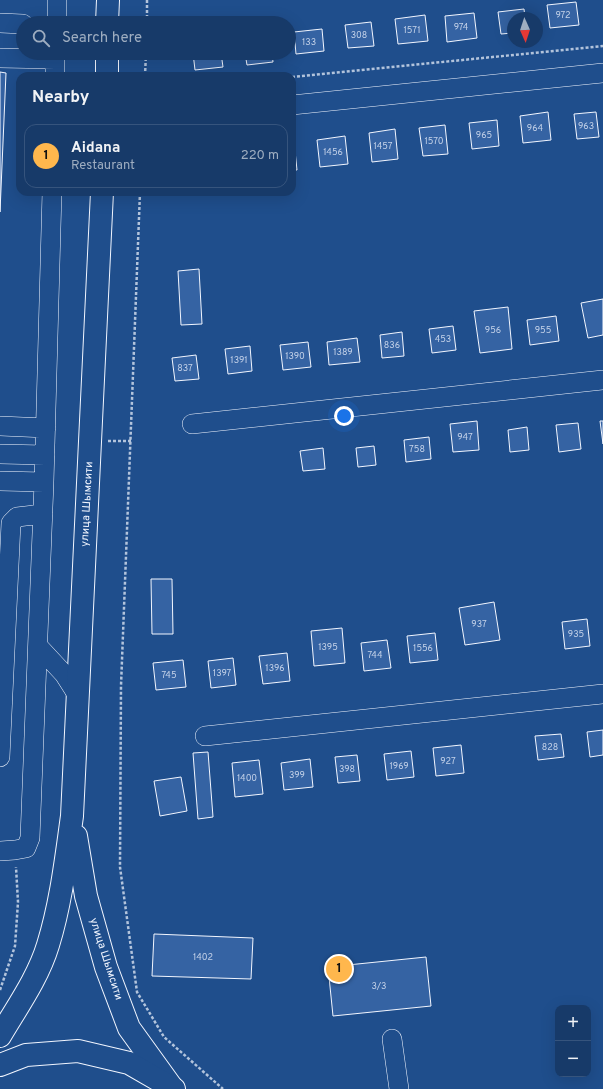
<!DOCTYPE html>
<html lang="en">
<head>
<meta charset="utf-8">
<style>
  body { margin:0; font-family:Overpass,sans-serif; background:#244571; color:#f1f3f6 }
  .controls { position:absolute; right:12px; bottom:12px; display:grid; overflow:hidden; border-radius:8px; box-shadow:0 4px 16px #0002 }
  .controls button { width:36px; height:36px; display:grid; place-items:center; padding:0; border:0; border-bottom:1px solid #36547d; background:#173a69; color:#f1f3f6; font:20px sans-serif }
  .compass { position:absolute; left:507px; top:12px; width:36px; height:36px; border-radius:50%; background:#173a69; box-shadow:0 4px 16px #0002; rotate:177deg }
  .you { position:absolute; left:344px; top:416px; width:14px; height:14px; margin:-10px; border:3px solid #fff; border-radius:50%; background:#1a73e8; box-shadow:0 0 0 6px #1a73e833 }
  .badge { display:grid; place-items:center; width:26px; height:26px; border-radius:50%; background:#ffb74d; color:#111; font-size:13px; font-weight:700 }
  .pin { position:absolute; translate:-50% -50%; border:2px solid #fff; box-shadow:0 1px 4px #0006 }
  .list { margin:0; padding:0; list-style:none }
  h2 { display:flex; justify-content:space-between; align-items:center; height:52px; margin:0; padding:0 16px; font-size:17px }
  h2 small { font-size:13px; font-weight:400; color:#9eadc0 }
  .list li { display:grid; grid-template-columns:26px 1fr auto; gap:12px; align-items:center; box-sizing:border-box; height:64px; margin:0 8px 8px; padding:0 8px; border:1px solid #36547d; border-radius:12px }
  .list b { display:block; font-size:15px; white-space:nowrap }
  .list p { margin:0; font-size:13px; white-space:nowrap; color:#9eadc0 }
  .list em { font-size:13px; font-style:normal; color:#9eadc0 }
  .icon { flex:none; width:22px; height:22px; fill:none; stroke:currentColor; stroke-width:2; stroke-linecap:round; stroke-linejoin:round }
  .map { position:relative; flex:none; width:603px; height:1089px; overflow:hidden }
  .search { position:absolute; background:#173a69; box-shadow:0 4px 16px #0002; left:16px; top:16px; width:280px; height:44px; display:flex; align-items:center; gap:10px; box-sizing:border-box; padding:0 14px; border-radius:22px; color:#9eadc0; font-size:15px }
  .panel { position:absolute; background:#173a69; box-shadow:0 4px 16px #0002; left:16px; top:72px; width:280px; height:124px; border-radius:12px }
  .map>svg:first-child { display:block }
</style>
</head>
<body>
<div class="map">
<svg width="603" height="1089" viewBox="0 0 603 1089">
  <rect width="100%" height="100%" fill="#1f4e8c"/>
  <path fill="#3563a3" stroke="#f2f6ff" d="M576,2L579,25L550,28L547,5Z
    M524,9L525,18H513V33L501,34L498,12Z
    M474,13L477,38L447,42L445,16Z
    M425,15L428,41L398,44L395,19Z
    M371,22L374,46L348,48L345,25Z
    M322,29L324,51L296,54L294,32Z
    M193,53H221L223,67L195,70Z
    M245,53H272L273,62L247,65Z
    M0,72L6,73L0,212Z
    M548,112L551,140L523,143L520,116Z
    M596,112L599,137L577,139L574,114Z
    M497,120L499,146L472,149L469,123Z
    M445,125L448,154L423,156L419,128Z
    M395,129L398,159L372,162L369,133Z
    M345,136L348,164L320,167L317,140Z
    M292,141H294L297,170H292Z
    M199,269L202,324L181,325L178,271Z
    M603,299V335L588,338L581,303Z
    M508,307L512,349L480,353L474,311Z
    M556,316L559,341L530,345L527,320Z
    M453,326L456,350L432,353L429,329Z
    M402,332L404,356L382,358L380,335Z
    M357,338L360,362L329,365L327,342Z
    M308,342L311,367L283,370L280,345Z
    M250,346L252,371L228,374L225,349Z
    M196,355L199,379L175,381L172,358Z
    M477,421L479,450L453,452L450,424Z
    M600,421H603V444Z
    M578,423L581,449L559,452L556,425Z
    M527,427L529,450L510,452L508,430Z
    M429,437L431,459L406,462L404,440Z
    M374,446L376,465L358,467L356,448Z
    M323,448L325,469L303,471L300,451Z
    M151,579H172L173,634H152Z
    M494,602L500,640L465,645L459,608Z
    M587,619L590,646L565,649L562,622Z
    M342,628L345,663L314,666L311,631Z
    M435,633L438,660L410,663L407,636Z
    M387,640L391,668L364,671L361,643Z
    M287,653L290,681L263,684L259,656Z
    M233,658L236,685L211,688L208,661Z
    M183,660L186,687L156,690L153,663Z
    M603,730V755L590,757L587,732Z
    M561,734L564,757L538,760L535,736Z
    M461,745L464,773L436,776L433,748Z
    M411,751L414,777L387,780L384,754Z
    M208,752L213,817L198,819L193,753Z
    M357,755L360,781L338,783L335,757Z
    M310,759L313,787L284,790L281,763Z
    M259,760L263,794L235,797L232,763Z
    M181,777L187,811L160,816L154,781Z
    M154,934L253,938L251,979L152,976Z
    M426,957L431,1006L333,1016L328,967Z"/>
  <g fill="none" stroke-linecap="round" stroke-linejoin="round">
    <g stroke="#f2f6ff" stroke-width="20">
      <path id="minor" d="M0,23L23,24
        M57,23V0
        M0,58L55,59
        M55,76V53
        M292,105L603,73
        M192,424L603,380
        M0,426L46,428
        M0,454L45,455
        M0,481L44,482
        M38,646L64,674L78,696
        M205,736L603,694
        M0,757L11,523L17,517L43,514
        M0,851L15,850L26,848L30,838L44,482L52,192
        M392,1039L399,1089"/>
    </g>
    <g stroke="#f2f6ff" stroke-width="24">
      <path id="major" d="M107,23L108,0
        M107,76V53
        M76,836L86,896L106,967L129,1028L173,1089
        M0,1036C17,1007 38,978 48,945C61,903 66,859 72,816L102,192"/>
    </g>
    <g stroke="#f2f6ff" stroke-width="24">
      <path id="highway" d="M0,1065L26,1055L78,1051L129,1063L174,1089"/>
    </g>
    <path stroke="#b3c4dc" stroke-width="2.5" stroke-dasharray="3 2" stroke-linecap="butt" d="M147,23V0
      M145,76L146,53
      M292,77L603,46
      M140,192L121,686L120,867L137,992L164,1037L223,1089
      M108,441H131
      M0,990L15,946L18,902L16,867"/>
    <use href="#minor" stroke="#1f4e8c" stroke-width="19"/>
    <use href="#major" stroke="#1f4e8c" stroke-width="22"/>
    <use href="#highway" stroke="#1f4e8c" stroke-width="22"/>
  </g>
  <g text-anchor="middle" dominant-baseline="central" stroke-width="3" stroke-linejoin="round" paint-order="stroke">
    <g font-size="9" fill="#c3d1e8">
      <text x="563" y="15">972</text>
      <text x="461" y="27">974</text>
      <text x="412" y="30">1571</text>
      <text x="359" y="35">308</text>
      <text x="309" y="42">133</text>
      <text x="586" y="126">963</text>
      <text x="535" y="128">964</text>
      <text x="484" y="135">965</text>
      <text x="434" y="141">1570</text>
      <text x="383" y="146">1457</text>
      <text x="333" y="152">1456</text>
      <text x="493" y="330">956</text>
      <text x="543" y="330">955</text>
      <text x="443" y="339">453</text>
      <text x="392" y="345">836</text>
      <text x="343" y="352">1389</text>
      <text x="295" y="356">1390</text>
      <text x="239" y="360">1391</text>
      <text x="185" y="368">837</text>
      <text x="465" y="437">947</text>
      <text x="417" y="449">758</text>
      <text x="479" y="624">937</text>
      <text x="576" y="634">935</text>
      <text x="328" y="647">1395</text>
      <text x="423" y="648">1556</text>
      <text x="375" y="655">744</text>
      <text x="275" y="668">1396</text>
      <text x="222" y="673">1397</text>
      <text x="169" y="675">745</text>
      <text x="550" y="747">828</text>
      <text x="448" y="761">927</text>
      <text x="399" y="766">1969</text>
      <text x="347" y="769">398</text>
      <text x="297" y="775">399</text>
      <text x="247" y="778">1400</text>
      <text x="203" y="957">1402</text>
      <text x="379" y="986">3/3</text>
    </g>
    <g font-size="11" fill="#f2f6ff" stroke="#1f4e8c">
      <text transform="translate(87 504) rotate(-87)">улица Шымсити</text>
      <text transform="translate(106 959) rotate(72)">улица Шымсити</text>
    </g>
  </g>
</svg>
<div class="controls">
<button>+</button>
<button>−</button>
</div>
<svg class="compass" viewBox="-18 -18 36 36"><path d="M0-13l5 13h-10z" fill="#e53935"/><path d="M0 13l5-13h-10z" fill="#9eadc0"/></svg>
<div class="you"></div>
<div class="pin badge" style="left:339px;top:969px">1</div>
<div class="search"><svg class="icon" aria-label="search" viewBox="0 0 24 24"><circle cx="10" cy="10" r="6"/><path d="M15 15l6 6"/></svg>Search here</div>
<section class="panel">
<h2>Nearby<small></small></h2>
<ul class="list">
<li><span class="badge">1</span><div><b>Aidana</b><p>Restaurant</p></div><em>220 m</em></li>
</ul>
</section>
</div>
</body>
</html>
